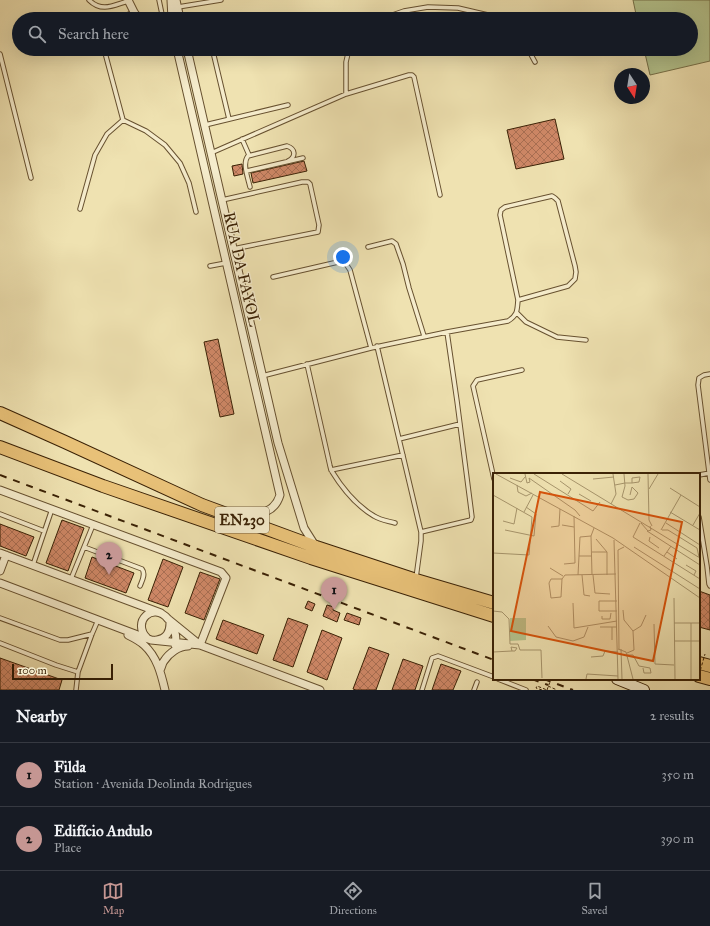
<!DOCTYPE html>
<html lang="en">
<head>
<meta charset="utf-8">
<style>
  body { margin:0; font-family:"IM FELL Great Primer",serif; background:#242831; color:#f1f3f6 }
  .compass { position:absolute; left:614px; top:68px; width:36px; height:36px; border-radius:50%; background:#171b24; box-shadow:0 4px 16px #0002; rotate:168deg }
  .scale { position:absolute; left:12px; bottom:10px; width:101px; box-sizing:border-box; padding-left:4px; border:2px solid #3a2105; border-top:0; font-size:11px; line-height:14px; white-space:nowrap; color:#3a2105; -webkit-text-stroke:3px #f5eccc; paint-order:stroke }
  .you { position:absolute; left:343px; top:257px; width:14px; height:14px; margin:-10px; border:3px solid #fff; border-radius:50%; background:#1a73e8; box-shadow:0 0 0 6px #1a73e833 }
  .badge { display:grid; place-items:center; width:26px; height:26px; border-radius:50%; background:#c59692; color:#111; font-size:13px; font-weight:700 }
  .pin { position:absolute; translate:-50% -33px; filter:drop-shadow(0 1px 2px #0008) }
  .pin::after { content:''; position:absolute; top:21px; width:14px; height:12px; background:inherit; clip-path:polygon(0 0,100% 0,50% 100%) }
  .list { margin:0; padding:0; list-style:none }
  h2 { display:flex; justify-content:space-between; align-items:center; height:52px; margin:0; padding:0 16px; font-size:17px }
  h2 small { font-size:13px; font-weight:400; color:#9ea1a6 }
  .list li { display:grid; grid-template-columns:26px 1fr auto; gap:12px; align-items:center; box-sizing:border-box; height:64px; padding:0 16px; border-top:1px solid #363941 }
  .list b { display:block; font-size:15px; white-space:nowrap }
  .list p { margin:0; font-size:13px; white-space:nowrap; color:#9ea1a6 }
  .list em { font-size:13px; font-style:normal; color:#9ea1a6 }
  .icon { flex:none; width:22px; height:22px; fill:none; stroke:currentColor; stroke-width:2; stroke-linecap:round; stroke-linejoin:round }
  .map { position:relative; flex:none; width:710px; height:690px; overflow:hidden }
  .search { position:absolute; background:#171b24; box-shadow:0 4px 16px #0002; left:12px; right:12px; top:12px; height:44px; display:flex; align-items:center; gap:10px; box-sizing:border-box; padding:0 14px; border-radius:22px; color:#9ea1a6; font-size:15px }
  .sheet { height:180px; background:#171b24 }
  nav { display:flex; justify-content:space-around; align-items:center; box-sizing:border-box; height:56px; border-top:1px solid #363941; background:#171b24; font-size:11px; color:#9ea1a6 }
  nav a { display:grid; justify-items:center; gap:2px }
  nav .on { color:#c59692 }
  .map>svg:first-child { display:block }
</style>
</head>
<body>
<div class="map">
<svg width="710" height="690" viewBox="0 0 710 690">
  <defs>
    <pattern id="building-cross-hatch" width="8" height="8" patternUnits="userSpaceOnUse"><rect width="8" height="8" fill="#cf8867"/><path d="M0 0l8 8M0 8l8-8" fill="none" stroke="#a96f53"/></pattern>
  </defs>
  <rect width="100%" height="100%" fill="#efe2b1"/>
  <filter id="stains"><feTurbulence type="fractalNoise" baseFrequency=".005" numOctaves="4"/><feColorMatrix values="0 0 0 0 .2 0 0 0 0 .09 0 0 0 0 .02 0 0 0 .5 -.17"/></filter>
  <radialGradient id="worn" r=".72"><stop offset=".6" stop-color="#630" stop-opacity="0"/><stop offset="1" stop-color="#630" stop-opacity=".3"/></radialGradient>
  <path fill="#b5c48e" stroke="#78724a" d="M633,0H710V61L650,75L644,49H691V19H637Z"/>
  <path fill="url(#building-cross-hatch)" stroke="#3a2105" d="M555,119L564,159L516,169L507,130Z
    M304,161L307,171L253,183L251,173Z
    M242,164L243,174L234,176L232,166Z
    M218,339L234,414L220,417L204,342Z
    M62,520L84,528L68,571L46,563Z
    M0,524L34,537L26,556L0,546Z
    M92,557L134,573L126,593L85,578Z
    M163,559L183,567L168,607L148,600Z
    M200,572L220,579L204,620L185,613Z
    M699,591L710,595V630L699,627Z
    M308,601L315,604L312,611L305,608Z
    M327,605L334,607L333,610L340,613L337,622L323,616Z
    M347,613L361,618L359,625L344,620Z
    M288,618L308,625L293,667L273,660Z
    M223,620L264,635L257,654L216,639Z
    M322,630L342,638L327,680L307,672Z
    M369,647L389,654L376,690H356L353,689Z
    M0,658L62,680L59,690H0Z
    M403,659L423,666L415,690H392Z
    M441,664L461,671L453,690H432Z"/>
  <g fill="none" stroke-linecap="round" stroke-linejoin="round">
    <g stroke="#675130" stroke-width="5.5">
      <path id="service" d="M89,0C102,13 114,5 128,1
        M159,0L163,19
        M178,7L221,0
        M117,19L134,12
        M381,19L404,11L428,7L458,8L488,15L493,19
        M104,49L123,120L146,131L165,145L180,163L189,183L196,212
        M528,49L535,62
        M0,54L31,178
        M214,56L229,119
        M346,94V62L349,49
        M205,125L288,105
        M242,139L249,155
        M211,153L346,94L409,75H412L414,77L440,195
        M247,171L303,158
        M250,187C248,178 242,163 248,156L287,146C296,149 296,157 288,161
        M222,200L302,182H308L310,184L319,225L318,232L233,249
        M80,209L95,155L107,134L123,120
        M368,247L392,241L396,244L403,264L409,288L424,336
        M210,266L226,263
        M273,277L338,262L346,264L350,270L371,348
        M517,313L526,322L557,337L586,340
        M377,346L421,532V541L416,578
        M307,364L330,466L331,470C342,488 355,505 374,516C380,520 388,521 395,523
        M710,374L704,375L699,378L698,385L710,480
        M262,376L371,348L447,332L508,321C518,315 517,310 518,300L500,215L501,210L505,207L552,196L555,198L558,201L575,266L576,272L575,279L568,286L518,300
        M399,439L460,424
        M331,470L403,455
        M699,475L710,473
        M494,479L473,386L477,380L522,370
        M0,514L44,531
        M699,517L707,566L709,584L710,586
        M421,532L471,520L472,517L457,401L447,332
        M84,547L142,569C146,574 142,581 140,586
        M33,565L52,509
        M71,579L93,525
        M0,618L60,640H68L92,634
        M0,643L56,665L78,672
        M498,679L526,690
        M76,690L78,672L92,634L98,620
        M422,690L432,658L438,656L494,677
        M474,690L477,682"/>
    </g>
    <g stroke="#675130" stroke-width="9">
      <path id="minor" d="M128,0L134,12L139,19
        M171,0L172,19
        M176,0L180,19
        M177,49L280,495C274,515 254,516 237,513
        M187,49L278,443L304,528L316,547
        M0,490L221,572L226,578L200,645
        M0,553L161,613
        M0,571L6,555
        M0,583L151,640L200,645L320,690
        M171,623C175,630 177,638 175,645
        M128,635C134,638 140,641 144,645C157,657 161,673 165,690
        M147,638C131,622 153,601 168,619L200,645
        M157,640C166,639 170,632 170,623
        M160,670C162,667 162,663 164,661C169,653 179,646 188,646"/>
    </g>
    <g stroke="#3a2105" stroke-width="12">
      <path id="secondary" d="M617,679L644,690"/>
    </g>
    <g stroke="#3a2105" stroke-width="14">
      <path id="trunk" d="M0,413L65,442L202,505L316,547L416,580L494,603
        M0,447L103,486L311,558L494,616
        M699,663L710,666
        M699,676L710,679"/>
    </g>
    <path stroke="#3a2105" stroke-width="1" stroke-dasharray="3 2" stroke-linecap="butt" d="M548,686L557,690
      M542,690L536,688L537,686L547,690"/>
    <use href="#service" stroke="#f5eccc" stroke-width="3.5"/>
    <use href="#minor" stroke="#f5eccc" stroke-width="7"/>
    <use href="#secondary" stroke="#f5eccc" stroke-width="10"/>
    <use href="#trunk" stroke="#e8c178" stroke-width="12"/>
    <path stroke="#3a2105" stroke-width="2" stroke-dasharray="7 7" stroke-linecap="butt" d="M0,475L494,660
      M532,679L548,685
      M544,679L573,690"/>
    <path stroke="#3a2105" stroke-width="1" stroke-dasharray="3 2" stroke-linecap="butt" d="M699,675L705,654
      M547,690L551,679"/>
  </g>
  <g text-anchor="middle" dominant-baseline="central" stroke-width="3" stroke-linejoin="round" paint-order="stroke">
    <rect fill="#f5eccc" stroke="#725e41" stroke-width="1" x="215" y="507" width="54" height="26" rx="3"/>
    <g font-size="15" font-weight="bold" fill="#3a2105">
      <text x="242" y="520">EN230</text>
    </g>
    <g font-size="16" fill="#3a2105" stroke="#f5eccc">
      <text transform="translate(242 269) rotate(77)">RUA DA FAYOL</text>
    </g>
  </g>
  <g transform="translate(493 473)">
    <rect width="207" height="207" fill="#efe2b1"/>
    <path d="M17,145H33V167L17,168Z" fill="#b5c48e"/>
    <path fill="none" stroke="#a7956c" stroke-width="1" d="M3,1L120,65L207,125M32,1L34,10L37,9L36,5M41,1L100,38L107,29M69,1L207,85M131,1L132,13L129,24L135,27L141,26L145,20L139,14L137,22M155,1L156,47L159,53M17,5L28,9L32,4M36,5L82,37L87,43M100,6L121,4M67,8L78,16L75,21M24,12L25,19L33,23L39,20M122,12L132,10H139L146,9L147,4L139,5V10M177,15L207,34M156,16L165,1M86,21L98,28M0,22L39,44L36,82L0,80M118,31L123,21L120,1M31,39L40,22M177,39L207,57M10,48L21,51L24,35M147,50L140,64L207,106M148,50L155,58L158,57L157,53M173,50L207,72M69,52L81,54M200,52L207,40M58,54L66,53L67,36M12,57L41,63L43,41L33,34M168,57L188,22M169,57H175L204,75L206,84M154,58L207,92M157,64L156,68L166,75M103,66L114,79V102M121,67L125,206M141,74L207,116M99,79H114M174,79L184,86M86,83H99M171,83L178,73M71,91L82,90L81,43M193,92L203,98L201,102M57,95L70,103M85,102L87,64L98,63M89,102L91,122L97,123M99,102L98,63L101,55M100,102L102,120L117,121M69,106L68,124L58,125L56,110L58,106H69L72,102L123,101M181,125L182,206M124,128H106V138H124M80,130L81,155L124,148M130,137L131,147L140,158L141,177L134,180M0,138L9,139L16,146L17,171H25L27,177H48L49,205M109,143V146H117L118,140M181,150H207M198,150V206M161,151L162,191L181,192M55,153L63,164L80,168L91,164L95,154M107,154H124M119,154V167M140,158L148,153L153,142M181,168H207M125,176L133,179L140,206M126,176L125,77L131,74M128,176L129,206M0,179L19,178H22L24,175L18,174L19,178M134,182H140L146,193L157,195L158,200H151L150,195M98,184L110,183L112,178L125,179M93,206L94,201L125,203"/>
    <path fill="#d7530b" fill-opacity="0.15" stroke="#d7530b" stroke-width="2" d="M47,19L189,49L160,188L18,158Z"/>
    <rect width="207" height="207" fill="none" stroke="#3a2105" stroke-width="2"/>
  </g>
  <rect width="100%" height="100%" filter="url(#stains)"/>
  <rect width="100%" height="100%" fill="url(#worn)"/>
</svg>
<svg class="compass" viewBox="-18 -18 36 36"><path d="M0-13l5 13h-10z" fill="#e53935"/><path d="M0 13l5-13h-10z" fill="#9ea1a6"/></svg>
<div class="scale">100 m</div>
<div class="you"></div>
<div class="pin badge" style="left:334px;top:610px">1</div>
<div class="pin badge" style="left:109px;top:575px">2</div>
<div class="search"><svg class="icon" aria-label="search" viewBox="0 0 24 24"><circle cx="10" cy="10" r="6"/><path d="M15 15l6 6"/></svg>Search here</div>
</div>
<section class="sheet">
<h2>Nearby<small>2 results</small></h2>
<ul class="list">
<li><span class="badge">1</span><div><b>Filda</b><p>Station · Avenida Deolinda Rodrigues</p></div><em>350 m</em></li>
<li><span class="badge">2</span><div><b>Edifício Andulo</b><p>Place</p></div><em>390 m</em></li>
</ul>
</section>
<nav>
<a class="on"><svg class="icon" aria-label="map" viewBox="0 0 24 24"><path d="M3 6l6-2 6 2 6-2v14l-6 2-6-2-6 2zM9 4v14M15 6v14"/></svg>Map</a>
<a><svg class="icon" aria-label="directions" viewBox="0 0 24 24"><path d="M12 3l9 9-9 9-9-9zM9 14v-3h6M13 9l2 2-2 2"/></svg>Directions</a>
<a><svg class="icon" aria-label="saved" viewBox="0 0 24 24"><path d="M7 4h10v16l-5-4-5 4z"/></svg>Saved</a>
</nav>
</body>
</html>
